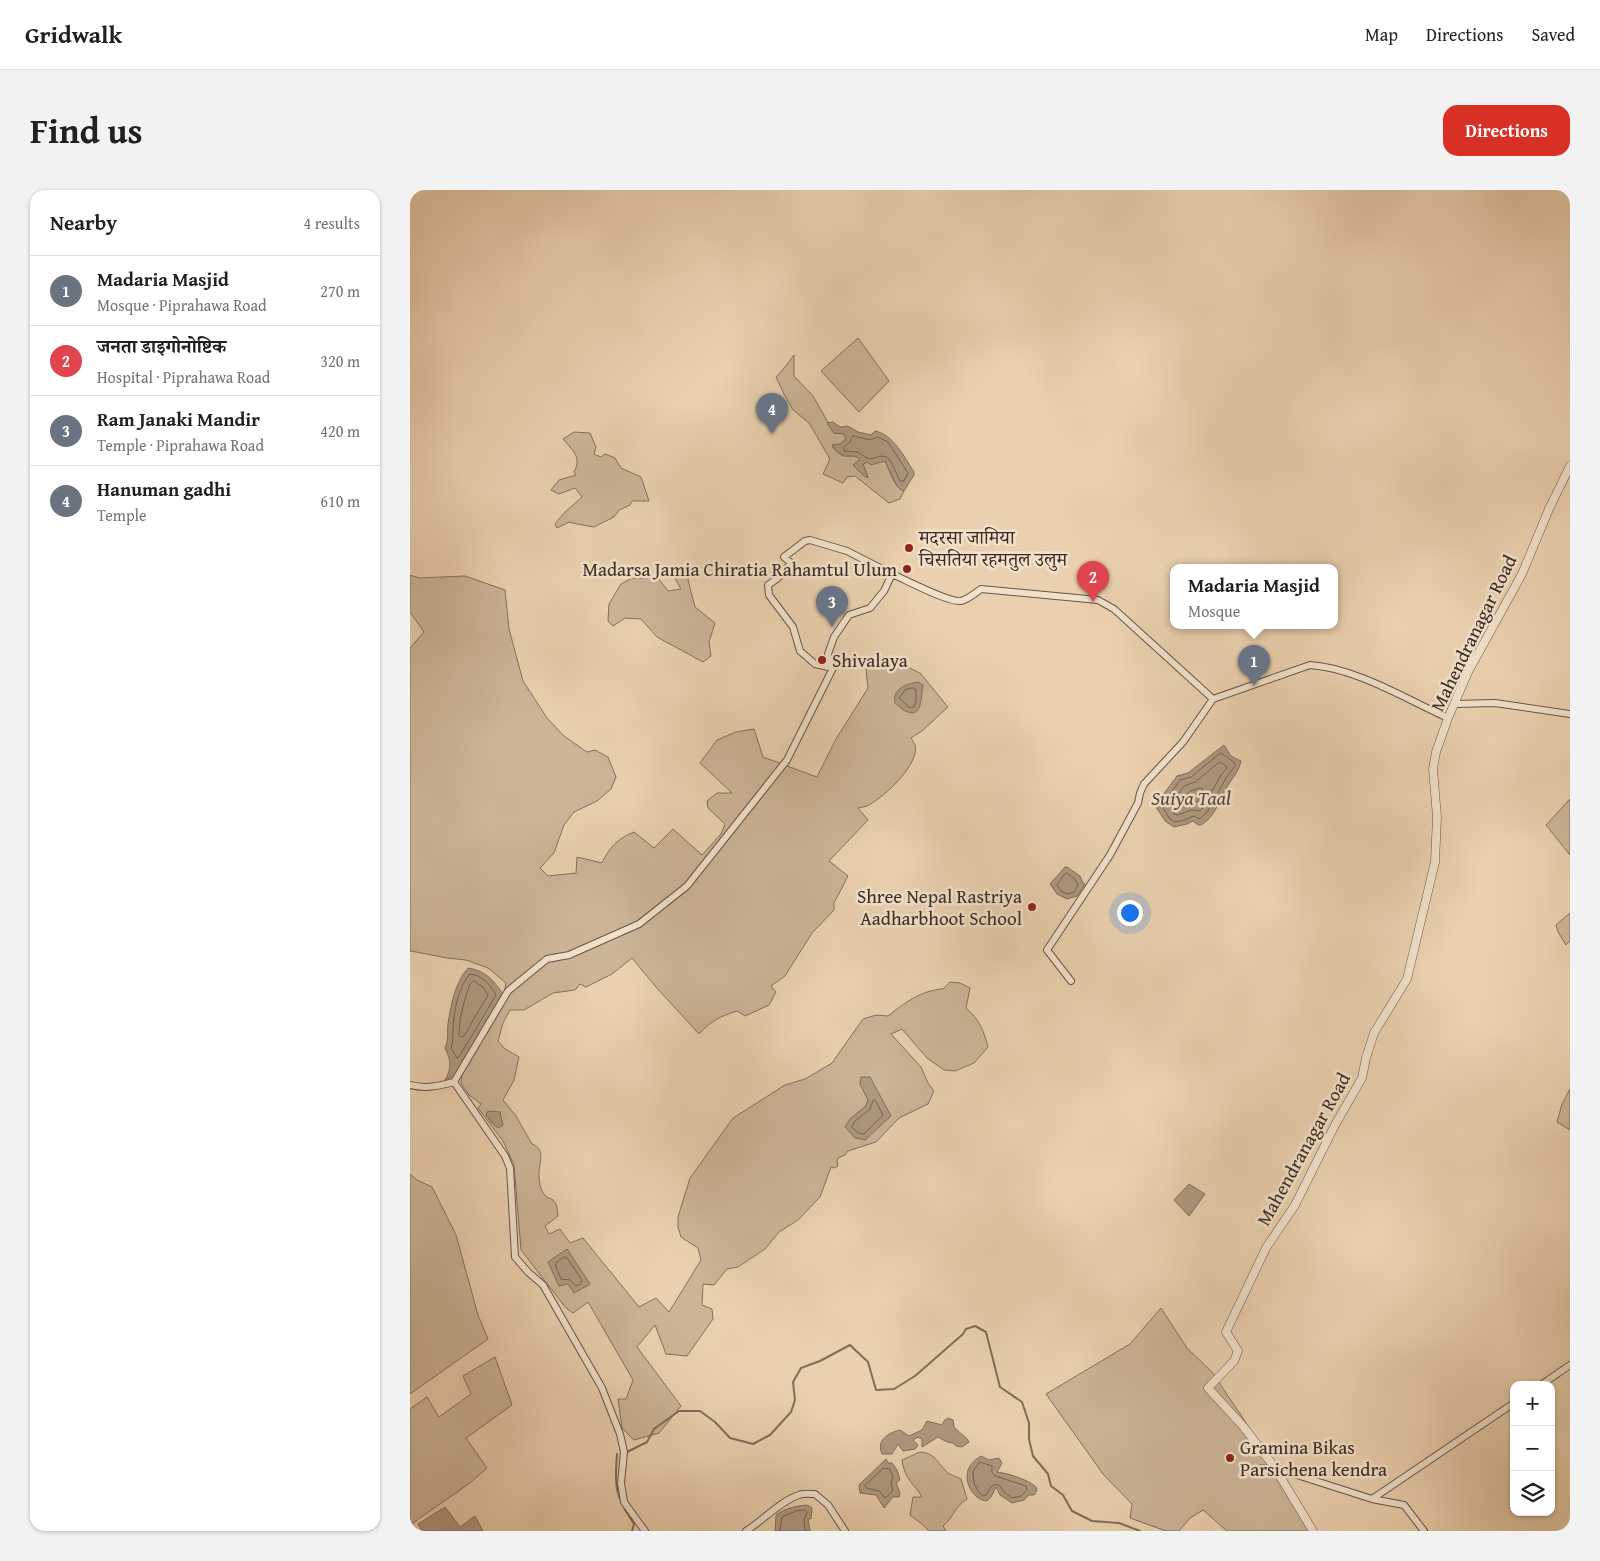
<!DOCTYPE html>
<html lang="en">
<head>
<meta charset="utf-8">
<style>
  body { margin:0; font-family:"Gentium Book Plus","Noto Serif Devanagari",serif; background:#f2f2f2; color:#202124 }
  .controls { position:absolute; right:15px; bottom:15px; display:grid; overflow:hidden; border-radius:10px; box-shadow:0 1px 4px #0004 }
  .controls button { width:45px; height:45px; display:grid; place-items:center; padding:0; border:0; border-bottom:1px solid #e0e0e0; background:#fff; color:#202124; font:25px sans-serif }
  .you { position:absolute; left:719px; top:722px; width:18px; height:18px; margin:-12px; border:4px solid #fff; border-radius:50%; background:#1a73e8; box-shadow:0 0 0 8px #1a73e833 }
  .badge { display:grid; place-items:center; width:32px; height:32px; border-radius:50%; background:#d93025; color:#fff; font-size:16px; font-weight:700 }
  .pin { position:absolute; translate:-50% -41px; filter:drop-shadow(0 1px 2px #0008) }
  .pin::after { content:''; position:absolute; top:26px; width:18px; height:15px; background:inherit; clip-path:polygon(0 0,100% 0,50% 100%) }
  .popup { position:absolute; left:760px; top:374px; width:168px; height:65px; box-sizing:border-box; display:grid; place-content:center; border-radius:10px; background:#fff; filter:drop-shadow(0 1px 4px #0005); font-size:16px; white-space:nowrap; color:#757577 }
  .popup b { font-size:19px; color:#202124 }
  .popup::after { content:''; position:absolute; left:50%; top:100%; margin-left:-10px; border:10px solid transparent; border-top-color:#fff }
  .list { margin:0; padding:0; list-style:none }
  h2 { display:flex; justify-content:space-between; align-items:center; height:65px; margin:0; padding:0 20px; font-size:21px }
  h2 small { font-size:16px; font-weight:400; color:#757577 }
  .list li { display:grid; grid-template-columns:32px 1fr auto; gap:15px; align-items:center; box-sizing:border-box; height:70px; padding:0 20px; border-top:1px solid #e0e0e0 }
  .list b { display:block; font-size:19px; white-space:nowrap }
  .list p { margin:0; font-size:16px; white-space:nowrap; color:#757577 }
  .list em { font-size:16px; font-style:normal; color:#757577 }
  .icon { flex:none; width:28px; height:28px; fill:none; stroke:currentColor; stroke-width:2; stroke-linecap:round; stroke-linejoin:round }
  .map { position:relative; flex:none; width:1160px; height:1341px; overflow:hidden; border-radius:15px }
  header { display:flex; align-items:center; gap:30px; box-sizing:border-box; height:70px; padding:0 25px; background:#fff; border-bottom:1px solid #e0e0e0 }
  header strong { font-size:24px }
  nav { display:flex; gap:28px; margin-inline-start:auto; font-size:18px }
  .intro { display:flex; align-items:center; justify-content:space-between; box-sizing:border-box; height:120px; padding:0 30px }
  h1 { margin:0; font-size:35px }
  .button { padding:12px 22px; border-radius:15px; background:#d93025; color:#fff; font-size:18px; font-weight:700 }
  main { display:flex; gap:30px; padding:0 30px }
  aside { flex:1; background:#fff; border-radius:15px; box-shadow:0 1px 4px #0004 }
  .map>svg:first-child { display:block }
</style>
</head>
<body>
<header>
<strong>Gridwalk</strong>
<nav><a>Map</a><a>Directions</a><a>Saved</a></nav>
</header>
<div class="intro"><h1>Find us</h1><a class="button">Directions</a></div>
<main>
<aside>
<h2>Nearby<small>4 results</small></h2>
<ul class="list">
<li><span class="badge" style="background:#6b7280">1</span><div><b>Madaria Masjid</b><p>Mosque · Piprahawa Road</p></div><em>270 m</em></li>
<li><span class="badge" style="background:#e0444e">2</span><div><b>जनता डाइगोनोष्टिक</b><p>Hospital · Piprahawa Road</p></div><em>320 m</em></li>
<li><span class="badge" style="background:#6b7280">3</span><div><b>Ram Janaki Mandir</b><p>Temple · Piprahawa Road</p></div><em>420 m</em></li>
<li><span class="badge" style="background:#6b7280">4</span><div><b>Hanuman gadhi</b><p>Temple</p></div><em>610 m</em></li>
</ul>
</aside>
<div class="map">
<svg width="1160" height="1341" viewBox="0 0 1160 1341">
  <rect width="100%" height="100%" fill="#ead0ae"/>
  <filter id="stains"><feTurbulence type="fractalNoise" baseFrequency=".004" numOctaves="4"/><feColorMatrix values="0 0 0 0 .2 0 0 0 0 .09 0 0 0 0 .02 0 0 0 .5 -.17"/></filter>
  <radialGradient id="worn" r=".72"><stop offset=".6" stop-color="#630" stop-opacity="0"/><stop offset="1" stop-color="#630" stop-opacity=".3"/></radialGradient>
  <path fill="#ccb497" stroke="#83705e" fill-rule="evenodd" d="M448,148L479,191L449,222L411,181Z
    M384,165V186L403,206L424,243L435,244L436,249L430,254L422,256C434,273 439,261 451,269L444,276L458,287L453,274L457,272L475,271C480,281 483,296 494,301L490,309L479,313L445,286L437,287L433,293L413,284L420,269L399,233L383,220L374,204L366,187L376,176Z
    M164,242L180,243L186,257L184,264L191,267L195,264L205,268L211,278L231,287L239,311H222L220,315L209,320L204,327L184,337L167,334L159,332L147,338L145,334L153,324L172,307L165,298L149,304L141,300L149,290L166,285L164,282C172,267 163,261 153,249Z
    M258,376L277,377L280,380L278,390L285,417L305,433L299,452L301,466L293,472L247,447L231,429L215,428L203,436L198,431L199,414L211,394L222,388H248L258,401L271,399Z
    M0,385L9,388L55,386L95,400L99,439L113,491L137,528L154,546L177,562L185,560L198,567L206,587L201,599L187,611L164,622L154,635L144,663L130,678L138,686L166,683L167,667L192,673C199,658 208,648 224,642L244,658L263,639L292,665L311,644L315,634L298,618L297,611L307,603H322L290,573L307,550L326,542L344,539L353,567L407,587L426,549L458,498L456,479L477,467L510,483L538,517L512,541L501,548C502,550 504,552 505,555C510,574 475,606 459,615C456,617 452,617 448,618L458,630L419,671L438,686L424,713V720L402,743L375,786L361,796L366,802L359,815L335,826L327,821C309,827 302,830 289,844L246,797L222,768L202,784L176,797L170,794L165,800L143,803L114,820H100L93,833L88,851L95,859L109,867L104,890L93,910L106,926L122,954C137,959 128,975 129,986C129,993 131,1003 137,1007C140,1009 143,1009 144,1011C148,1015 147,1022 148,1026L135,1036L139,1044L150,1039L160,1053L173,1048L229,1117L246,1108L259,1122L291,1070L288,1058L271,1047L268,1037V1027L280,988L323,928L375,895L395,889L422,873L453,829L466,825L478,826C494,813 512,800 533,799L540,792L550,793L560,798L556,818C569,829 574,841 578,857L564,873L545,881L534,880L517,868L492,839L481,844L511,877L518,893L524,901L518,914L489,928L466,952L438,961L435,965L428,968L427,971L428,976L424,978L421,977L410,1007L388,1030L369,1042L355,1059L328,1077L317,1079L304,1095L293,1094L292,1115L302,1119L303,1129L277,1166L256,1164L245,1135L227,1157L271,1216L249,1243L224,1250L212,1238L208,1209H216L223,1190L178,1112L163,1123L156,1118L111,1060L104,975L93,951L68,918L71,914L59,905L51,893L52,879L93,810L96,793L78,778L56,770L37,768L1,761L0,762V458L14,442L0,422ZM458,910L456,950L440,929L456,916Z
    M1160,609V665L1136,635Z
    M1160,723V751L1156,755L1148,742L1146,735Z
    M1160,899V940L1147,932L1152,914Z
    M0,984L7,990L22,997L46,1045L68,1125L78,1149L0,1204Z
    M751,1118L777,1158L802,1182L857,1264L904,1341H817L793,1320L780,1328L769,1341H756L720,1328L722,1314L693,1284L636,1204L720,1154Z
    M85,1167L102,1215L56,1248L77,1278L60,1293L0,1335V1219L17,1207L29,1227L61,1204L53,1186Z
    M510,1262C526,1264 525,1270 536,1281C539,1285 546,1286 551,1289L557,1309C544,1317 544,1327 533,1336L536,1341H519L512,1334L500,1325L503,1307H512C503,1292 495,1290 492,1270Z"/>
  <path fill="#ae987f" stroke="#806d5b" d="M423,232L430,237L438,236L448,242L461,245L465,241C484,245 494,267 504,282V285L494,301L490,299L487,296L475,271L461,275L457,272L453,274L458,288L454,286L443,275L450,269C439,261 435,274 422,255L430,254L436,249L434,244L424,243L417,233Z
    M508,492L513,495C511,503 513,528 498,522C493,521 488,515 485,513C482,498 497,494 508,492Z
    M814,555L821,566L831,571C829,580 825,585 820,592C811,605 806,627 791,635H788L783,631L777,634L764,637L755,631L746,617L750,609L767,586L778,583Z
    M655,677H657L670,686L673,693L675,694L667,706L657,709L647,704L640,694Z
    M58,778C76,781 83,790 93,804L44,886L35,890C42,878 41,870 35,858C39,849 37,842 38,834C41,814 45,793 58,778Z
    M451,887H460L481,926L455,950L445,948L435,937L440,929L456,916L458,910L450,894Z
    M81,921L90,922L93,935L88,938L81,932L76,925L77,922Z
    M779,994L795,1004L779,1026L764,1010Z
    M157,1059L180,1094L164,1103L158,1094L149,1096L138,1072Z
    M538,1228L543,1230L544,1237C549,1243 556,1246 559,1252L552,1257L546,1256L543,1253L537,1252L528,1247L512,1257V1249L508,1247L503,1250L508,1255L505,1259L493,1261L488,1254L482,1264H472C466,1250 478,1243 490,1240L499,1246L512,1240L517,1231L532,1235L534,1231Z
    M571,1266L579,1270L589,1268L592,1273L587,1282C597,1283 620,1290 627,1298L626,1302L624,1305H619L614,1310L602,1313L590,1305L586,1297L581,1307L577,1311C564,1310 554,1294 558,1280C560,1274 566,1269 571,1266Z
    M476,1269L478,1273H482L487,1280L490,1290L486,1293L490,1303L489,1307H483L474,1318L466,1305L450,1303L449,1295Z
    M397,1315L402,1318L401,1329H398L400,1341H365L366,1325C376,1318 386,1316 397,1315Z
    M35,1317L50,1337L65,1326L73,1341H12L8,1334Z"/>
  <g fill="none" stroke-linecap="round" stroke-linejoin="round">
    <path stroke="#746252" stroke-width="1" d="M444,246L460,250L468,247L478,252L498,283L494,291H490L481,272L477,267L470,266L461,269L455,267L448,262L434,261V257L440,252L442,247Z
      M503,498L506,500V511L504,517L500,518L489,508L495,500Z
      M811,563L825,573V576L816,588L797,622L790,629L783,626L775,630L765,632L759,628L752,616L770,590L781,587Z
      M810,572L816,576L817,578L811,585L792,619L790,621L782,620L767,625L764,624L760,615L774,596L785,592Z
      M790,598H792L793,601L787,612L772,614V611L779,602Z
      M657,683L665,689L668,695L664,702L657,704L651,701L647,695L653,686Z
      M60,784C72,785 81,795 86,805L49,867L47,868L41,858C43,851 43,845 43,838C44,821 48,797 60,784Z
      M64,791L73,797L78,805L54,846L51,847L49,845C49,828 54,811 60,794Z
      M465,910L473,925L454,944L448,943L442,937L444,932L460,919L463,911Z
      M154,1067L157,1068L172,1090L171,1094L166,1096L160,1090L151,1089L145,1074Z
      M570,1272L582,1276V1283L585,1286L616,1296L617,1300L611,1306L602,1308L594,1302L590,1296L585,1294L581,1297L576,1305L573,1306C565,1299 563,1292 563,1282Z
      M474,1278L480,1279L483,1287L481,1293L483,1301L475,1308L469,1301L457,1298L455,1296Z
      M370,1341L372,1327L386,1321L395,1320L397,1323L394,1330L395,1341"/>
    <path stroke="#806d5b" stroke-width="2" d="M217,1262L237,1252L244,1239L269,1221H290L305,1232L320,1248L343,1254L360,1245L381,1222L385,1210L383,1192L391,1178L410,1171L440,1155L458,1172L466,1200L484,1199L505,1186L553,1144L556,1139L565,1136L576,1142L590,1197L612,1212L619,1233V1249L623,1266L638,1284L641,1296L653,1305L662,1321L682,1331L709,1333L730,1341
      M207,1264C206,1279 204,1298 211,1311
      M214,1318L224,1334L222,1341"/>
    <g stroke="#665546" stroke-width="8">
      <path id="minor" d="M423,478L419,472L418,464L424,447L439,425L460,418L474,401L482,384C496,390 539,413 551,411C559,409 565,403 571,399L688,410L704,419L803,509L900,475C946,478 996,509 1038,528
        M423,478L405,474L390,461L383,437L359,405L358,395L368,388L381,373L374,367L395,351L400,350L437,361L482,384
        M1045,514L1085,513L1160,524
        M661,791L637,760L700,665L728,613L730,603L734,594L773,552L803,509
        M0,895C15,899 29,896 44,892
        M1131,1195L1160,1175
        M852,1278H865L962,1309L1104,1213
        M962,1309L994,1315L1014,1341
        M235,1341L214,1312L211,1293L214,1262L210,1244L192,1198L133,1095L118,1082L105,1067L100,978L95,966L44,892L98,801L137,769L159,765L229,734L277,696L377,570L423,478
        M336,1341C352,1331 372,1310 389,1305C394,1303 400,1304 405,1304L418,1315L435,1341"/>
    </g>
    <g stroke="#665546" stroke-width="9">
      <path id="tertiary" d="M903,1341L865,1278L833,1236L798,1198L824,1171L828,1161L816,1142L856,1058L885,1015L925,935L952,888L956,868L964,843L997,789L1025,672L1027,627L1023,579L1026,562L1038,528L1059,480L1112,384L1139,319L1160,276"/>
    </g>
    <use href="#minor" stroke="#f1e0ca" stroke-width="6"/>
    <use href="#tertiary" stroke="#f1e0ca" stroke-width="8"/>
  </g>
  <g fill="#8f2418" stroke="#f1e0ca" stroke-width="2">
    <circle cx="499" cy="358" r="5"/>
    <circle cx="497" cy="379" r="5"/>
    <circle cx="412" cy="470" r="5"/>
    <circle cx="622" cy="717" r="5"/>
    <circle cx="820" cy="1268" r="5"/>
  </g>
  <g text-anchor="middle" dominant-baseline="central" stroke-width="5" stroke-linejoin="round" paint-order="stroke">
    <g font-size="19" fill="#3a2c24" stroke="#f1e0ca" text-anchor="start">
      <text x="509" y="347">मदरसा जामिया<tspan x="509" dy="22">चिसतिया रहमतुल उलुम</tspan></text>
      <text x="487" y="379" text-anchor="end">Madarsa Jamia Chiratia Rahamtul Ulum</text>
      <text x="422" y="470">Shivalaya</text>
      <text x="612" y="706" text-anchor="end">Shree Nepal Rastriya<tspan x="612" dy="22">Aadharbhoot School</tspan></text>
      <text x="830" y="1257">Gramina Bikas<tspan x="830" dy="22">Parsichena kendra</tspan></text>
    </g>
    <g font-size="19" fill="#3a2c24" stroke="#f1e0ca">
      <text transform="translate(1063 443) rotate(-64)">Mahendranagar Road</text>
      <text transform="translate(893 959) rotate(-61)">Mahendranagar Road</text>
    </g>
    <g font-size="20" font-style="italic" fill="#57473b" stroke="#f1e0ca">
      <text x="781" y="607">Suiya Taal</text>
    </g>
  </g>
  <rect width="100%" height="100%" filter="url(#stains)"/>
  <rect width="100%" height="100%" fill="url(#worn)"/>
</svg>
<div class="controls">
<button>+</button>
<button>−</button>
<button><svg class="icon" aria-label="layers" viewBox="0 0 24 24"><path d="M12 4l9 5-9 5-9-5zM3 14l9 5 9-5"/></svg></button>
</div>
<div class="you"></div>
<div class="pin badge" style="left:844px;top:496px;background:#6b7280">1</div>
<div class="popup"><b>Madaria Masjid</b>Mosque</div>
<div class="pin badge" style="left:683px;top:412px;background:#e0444e">2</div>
<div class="pin badge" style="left:422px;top:437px;background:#6b7280">3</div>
<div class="pin badge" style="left:362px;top:244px;background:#6b7280">4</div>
</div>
</main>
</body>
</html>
